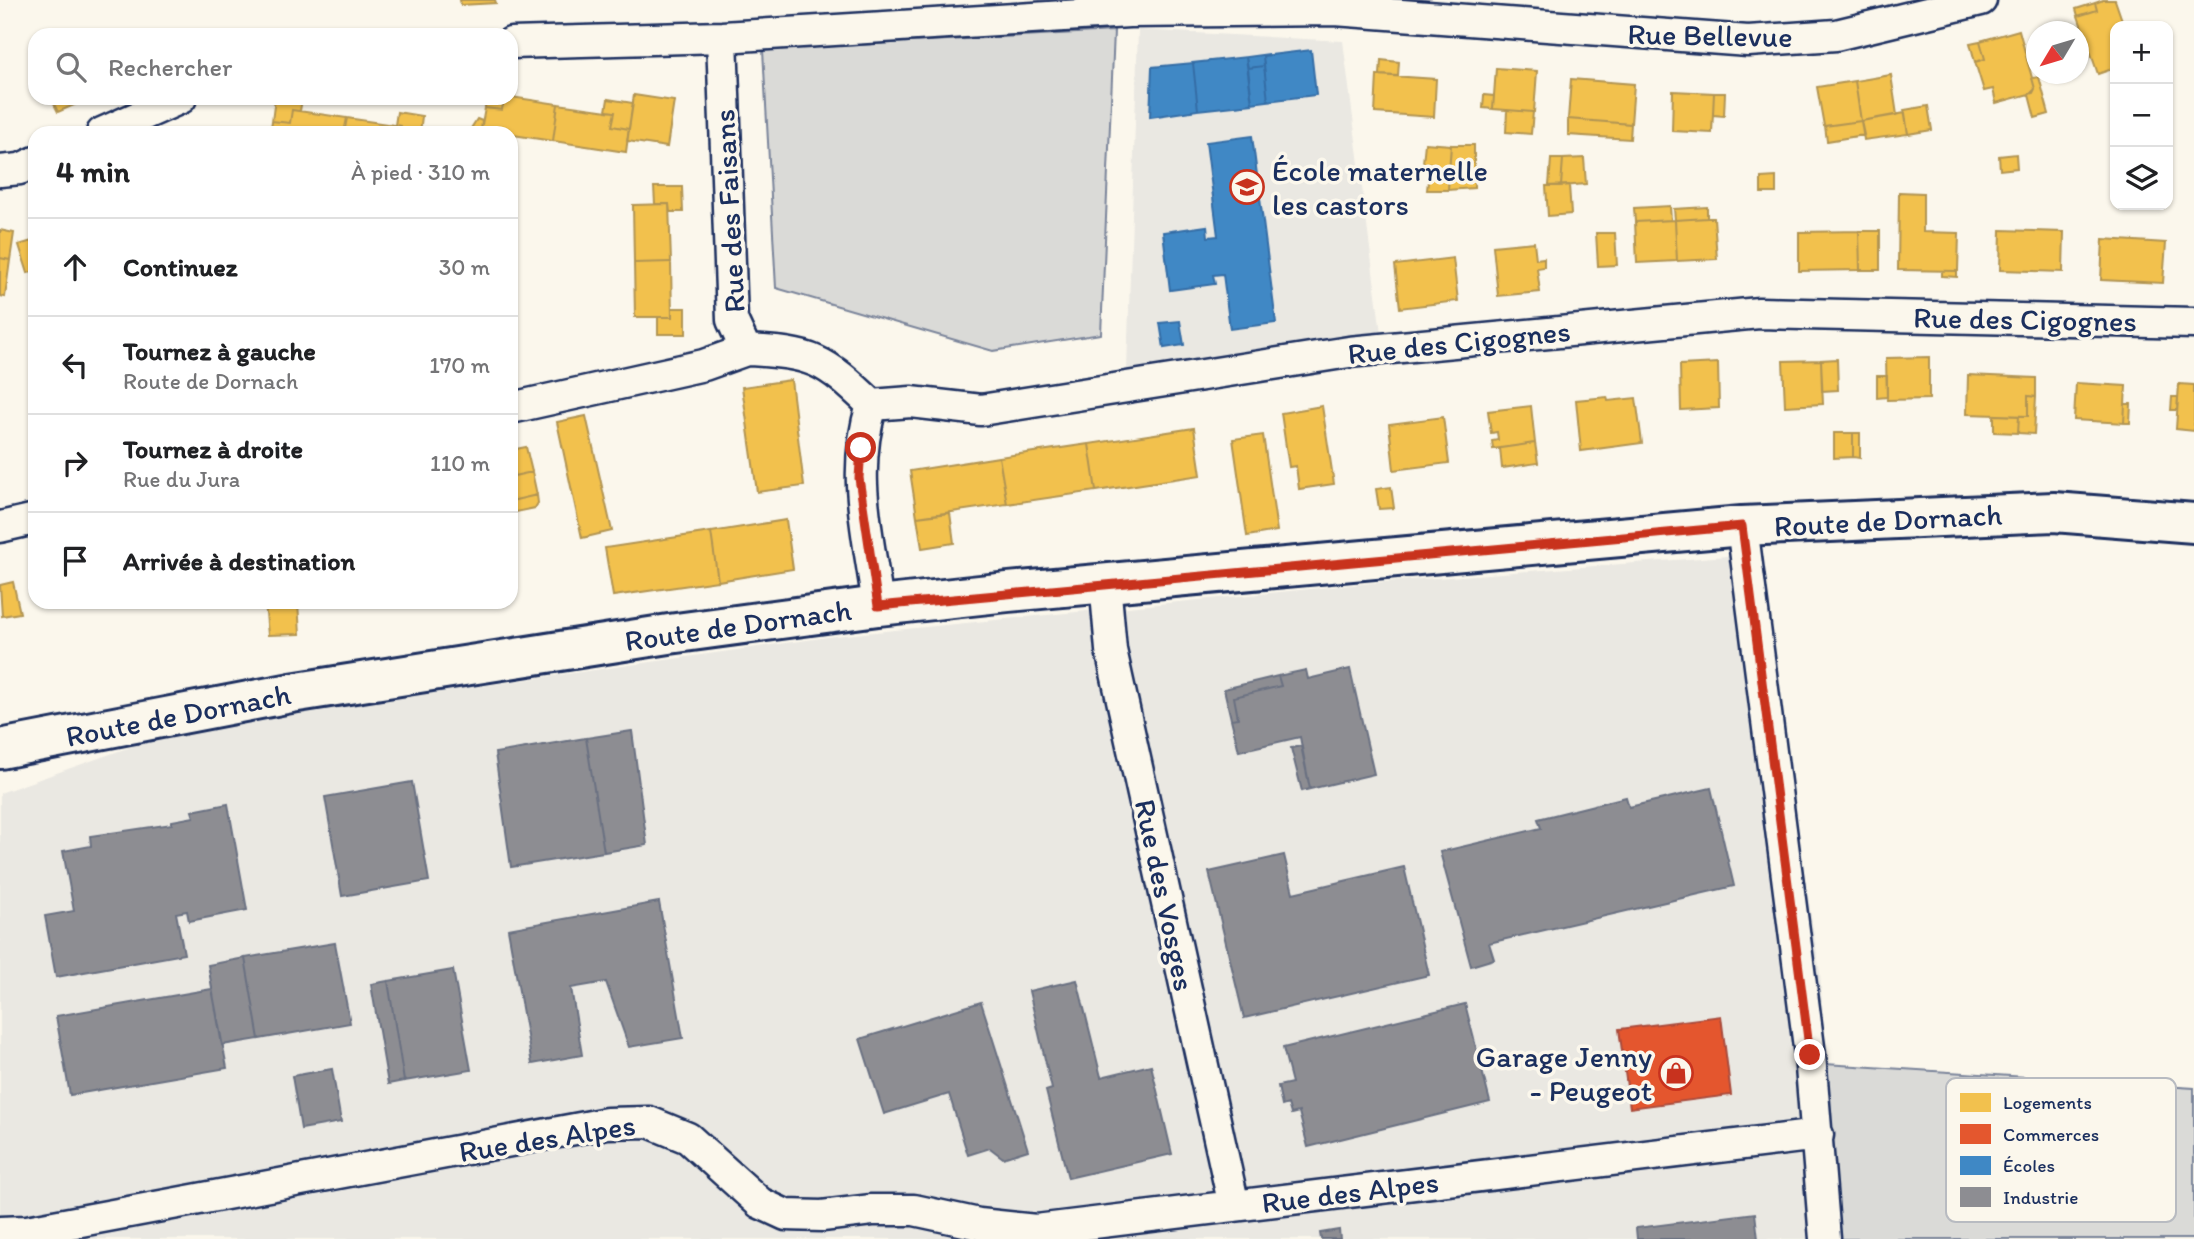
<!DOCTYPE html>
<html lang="fr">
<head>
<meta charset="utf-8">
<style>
  body { margin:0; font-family:Itim,sans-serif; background:#f6f6f6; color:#202124 }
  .controls { position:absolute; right:21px; top:21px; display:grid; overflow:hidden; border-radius:14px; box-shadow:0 2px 5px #0004 }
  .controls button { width:63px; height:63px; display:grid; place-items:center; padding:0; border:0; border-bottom:2px solid #e0e0e0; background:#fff; color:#202124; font:35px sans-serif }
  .compass { position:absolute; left:2026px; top:21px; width:63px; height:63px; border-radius:50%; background:#fff; box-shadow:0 2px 5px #0004; rotate:232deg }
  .stop { position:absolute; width:21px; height:21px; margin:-16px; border:5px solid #c8321e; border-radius:50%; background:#fff }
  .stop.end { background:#c8321e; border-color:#fff; box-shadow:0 2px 7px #0008 }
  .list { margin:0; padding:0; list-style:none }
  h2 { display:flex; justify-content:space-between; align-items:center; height:91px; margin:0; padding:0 28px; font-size:30px }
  h2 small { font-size:23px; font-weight:400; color:#757577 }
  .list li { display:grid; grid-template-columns:46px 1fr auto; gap:21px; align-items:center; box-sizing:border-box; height:98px; padding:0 28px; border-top:2px solid #e0e0e0 }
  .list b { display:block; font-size:26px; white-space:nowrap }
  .list p { margin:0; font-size:23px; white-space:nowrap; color:#757577 }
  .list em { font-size:23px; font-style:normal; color:#757577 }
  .icon { flex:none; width:38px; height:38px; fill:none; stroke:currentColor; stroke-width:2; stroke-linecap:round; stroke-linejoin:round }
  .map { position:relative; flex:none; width:2194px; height:1239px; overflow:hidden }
  .search { position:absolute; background:#fff; box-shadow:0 2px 5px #0004; left:28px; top:28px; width:490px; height:77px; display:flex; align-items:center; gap:18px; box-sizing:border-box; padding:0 24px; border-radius:21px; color:#757577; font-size:26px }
  .panel { position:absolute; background:#fff; box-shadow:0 2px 5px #0004; left:28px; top:126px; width:490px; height:483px; border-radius:21px }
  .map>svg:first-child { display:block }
</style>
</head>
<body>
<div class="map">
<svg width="2194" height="1239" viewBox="0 0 2194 1239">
  <rect width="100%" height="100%" fill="#fbf7ec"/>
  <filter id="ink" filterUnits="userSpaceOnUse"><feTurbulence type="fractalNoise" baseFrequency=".0143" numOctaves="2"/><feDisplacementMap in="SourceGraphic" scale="14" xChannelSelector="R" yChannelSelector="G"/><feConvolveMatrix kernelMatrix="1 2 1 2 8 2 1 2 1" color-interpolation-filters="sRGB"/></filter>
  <g filter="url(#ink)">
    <path fill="#eae8e2" d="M1138,30L1343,41L1381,333L1127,370Z
      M1754,554L1820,973L1838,1239H0V793L184,728L835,636L1370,583Z"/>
    <path fill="#dadad7" stroke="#7a849a" stroke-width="2" d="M1114,31L1101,334L993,351L776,288L763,50Z
      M1825,1064L2194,1088V1239H1838Z"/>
    <path fill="#f2c14e" stroke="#b29553" stroke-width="2" d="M460,0H495L496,3L461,5Z
      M2103,0H2115L2124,26H2115V68L2098,74L2078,16L2097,10L2095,3Z
      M2095,3L2097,10L2078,16L2076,9Z
      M2019,30L2035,89L2033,93L1996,103L1993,89L1984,91L1975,62L1985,59L1980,41Z
      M1980,41L1985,59L1975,62L1970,43Z
      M1381,60L1399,62L1398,76L1380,75Z
      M1496,68L1537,71L1534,112L1493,109Z
      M1377,75L1436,79L1434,117L1375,113Z
      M1891,75L1897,115L1861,121L1855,81Z
      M2039,77L2049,114L2035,118L2029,95L2035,89L2032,78Z
      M1571,79L1634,84L1631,124L1568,119Z
      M1855,81L1861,121L1824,126L1817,87Z
      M1673,91L1714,93L1712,133L1672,131Z
      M1714,93H1725L1724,116L1713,115Z
      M634,95L674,101L667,147L627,141Z
      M1484,95L1494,96L1493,109L1483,108Z
      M511,97L558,104L553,141L481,130L485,108L502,110L504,98Z
      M51,98H90L58,112Z
      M275,98L302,99L300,111L292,110L290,123L272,121Z
      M486,98H504L502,110L485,108Z
      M608,99L633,103L629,129L612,126L615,112L606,111Z
      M558,104L615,112L612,126L629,129L626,152L553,141Z
      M1928,106L1932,130L1908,134L1904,110Z
      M292,110L347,118L344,133H270L272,121L290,123Z
      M1507,110L1533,112L1531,134L1506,132Z
      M397,112L422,116L420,133H400L401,126L395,125Z
      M1905,113L1908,134L1864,140L1861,121Z
      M347,118L401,126L400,133H344Z
      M477,119L482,121L481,130L496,133H468Z
      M1568,119L1631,124L1630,139L1568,135Z
      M1861,121L1864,135L1827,141L1825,126Z
      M1425,143L1451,145L1448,190H1427L1430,163H1423Z
      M1451,145H1474V171H1449Z
      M2016,154L2017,168L2000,170L1999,156Z
      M1584,158L1586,184L1561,186L1563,159Z
      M1551,159H1563L1561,186H1549Z
      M1449,171H1474V188L1448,190Z
      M1776,177V193H1761V178Z
      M1569,185L1571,214L1548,216L1546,186Z
      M654,187H682L683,212H670L669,204H655Z
      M1899,192L1923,193V232L1959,233L1958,271L1898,270Z
      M669,204L671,262L634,263L633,205Z
      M1670,206L1671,220L1635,222L1634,208Z
      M1707,207V218L1675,220L1674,209Z
      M1707,218H1714L1717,259L1677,261L1675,220Z
      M1675,220L1677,261L1637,263L1635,222Z
      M0,230L14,233L10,260L0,258Z
      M2001,230L2064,232L2063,272L2000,270Z
      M1859,231H1880V270H1860Z
      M1859,231L1860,270L1799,271V232Z
      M1596,233H1615L1617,265L1598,266Z
      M2103,239L2166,243L2163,283L2101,280Z
      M35,240V271L28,273L19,245Z
      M1534,242L1536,259L1544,258V267L1537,268L1540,292L1498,296L1493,246Z
      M0,258L10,260L5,297L0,296Z
      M1453,258L1458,301L1400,308L1395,265Z
      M671,262L672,317H635L634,263Z
      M1942,271H1957V277L1942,276Z
      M672,308H686V334H658V317H672Z
      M1929,357V399L1887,400L1886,358Z
      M1837,359L1838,390L1822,391L1821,360Z
      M1821,360L1823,404L1785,406L1783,361Z
      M1718,363L1719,408L1681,410L1680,365Z
      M1968,375L2036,378V397L2028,396V416L1967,414Z
      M1877,376H1887V397L1877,398Z
      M791,380L804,486L757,492L742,387Z
      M2076,383L2126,386L2124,423L2074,420Z
      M2179,384L2194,385V431L2176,429Z
      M2028,396L2036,397L2034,434L2018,433L2019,416H2028Z
      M1607,397L1608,401L1636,398L1642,443L1581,451L1576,400Z
      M2172,397H2178L2177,410H2171Z
      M2125,404H2131L2130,423H2124Z
      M1322,406L1334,484L1299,489L1296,466L1289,467L1281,413Z
      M1531,406L1535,443L1493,449L1492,441L1498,440L1497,432L1491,433L1488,411Z
      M1994,415L2019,416L2018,433L1994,432Z
      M586,416L612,531L582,538L557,422Z
      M1443,417L1449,463L1394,470L1389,424Z
      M1194,428L1201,475L1096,491L1089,444Z
      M1834,433H1853V457L1834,458Z
      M1853,433H1860V458L1853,457Z
      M1263,435L1277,531L1247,536L1233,439Z
      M1535,443L1538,463L1502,468L1500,448Z
      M1089,444L1096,491L1007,504L999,457Z
      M526,447L532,472L514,476L511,450Z
      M999,457L1007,504L917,517L910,471Z
      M511,462L514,476L532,472L537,495L511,501Z
      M1391,487L1394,508L1379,509L1376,489Z
      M537,495L538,503L535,508L511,513V501Z
      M950,513L954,543L922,548L917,517Z
      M786,520L793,569L718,581L711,532Z
      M711,532L718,581L613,596L605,548Z
      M13,582L20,613L2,616L0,585Z
      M265,602H298L300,634L268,635Z"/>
    <path fill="#e4572e" stroke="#a84b3c" stroke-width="2" d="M1721,1016L1731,1095L1630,1108L1619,1029Z"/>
    <path fill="#3f88c5" stroke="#346da6" stroke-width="2" d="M1311,50L1316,95L1268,101L1263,56Z
      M1269,54L1263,56L1264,66L1248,68L1246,57Z
      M1246,57L1252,104L1198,110L1193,63Z
      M1193,63L1198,110L1150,117L1152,67Z
      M1264,66L1268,101L1252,103L1248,68Z
      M1252,136L1276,323L1230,329L1223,274L1213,275L1215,284L1170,290L1163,232L1207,226L1208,237L1218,236L1206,142Z
      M1180,321L1184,345L1164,348L1160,323Z"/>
    <path fill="#8d8d92" stroke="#6b7182" stroke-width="2" d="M1350,669L1374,774L1310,789L1300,737L1239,751L1231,719L1238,718L1234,697L1281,686L1278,676L1306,670L1308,679Z
      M1278,676L1281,686L1234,697L1238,718L1231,719L1224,689Z
      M632,731L647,845L604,852L586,738Z
      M586,738L604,852L511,867L495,753Z
      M1301,746L1310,789L1302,791L1291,748Z
      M412,782L429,881L342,896L325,797Z
      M1711,788L1734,886L1489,943L1494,959L1471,966L1440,852L1541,828L1538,819L1626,797L1629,807Z
      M228,804L247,910L189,921L187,911L176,913L184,954L56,977L45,916L74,911L63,851L91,846L90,836L172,824V821L194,817L192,811Z
      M1284,855L1293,893L1404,867L1429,975L1244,1018L1209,872Z
      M659,902L683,1038L629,1047L606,982L571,988L582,1055L532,1064L508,929Z
      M335,943L350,1023L259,1039L245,958Z
      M245,958L259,1039L222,1045L208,965Z
      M453,970L471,1070L404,1081L388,981Z
      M1077,980L1101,1077L1151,1065L1172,1154L1068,1178L1046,1091L1052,1089L1029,991Z
      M388,981L404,1081L388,1084L371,984Z
      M212,989L227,1068L70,1095L56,1016Z
      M981,1002L1028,1150L1003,1158L990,1148L968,1155L949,1094L884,1114L860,1039Z
      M1465,1004L1490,1102L1308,1147L1299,1112L1291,1114L1288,1104L1282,1106L1278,1086L1292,1083L1283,1048Z
      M332,1069L341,1122L301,1129L292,1076Z
      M1755,1213L1758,1239H1637L1636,1228Z
      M1339,1230L1340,1239H1321L1320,1233Z"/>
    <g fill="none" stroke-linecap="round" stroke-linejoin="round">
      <g stroke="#1b2f5e" stroke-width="35">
        <path id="street" d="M511,43L722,37L1129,12L1335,10L1748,41L1836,35L1981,0
          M102,133L181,98
          M0,171L20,169L35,162
          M746,350C813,353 824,359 872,405L911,402L981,410L1349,352L1759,313L2194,323
          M872,405C850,474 869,536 878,606
          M511,408L704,365L746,350L732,320L722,37
          M1742,526L1810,1055L1825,1239
          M0,527L35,519
          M1105,582L1111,650L1234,1206
          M0,1232L27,1231L607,1123L649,1122L688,1138L760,1203L786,1215L822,1216L872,1210H914L979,1224L1036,1230L1818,1135"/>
      </g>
      <g stroke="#1b2f5e" stroke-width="44">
        <path id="secondary" d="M0,749L291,693L669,634L878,606L1008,592L1742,526L2054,512L2194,523"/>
      </g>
      <use href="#street" stroke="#fbf7ec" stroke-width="30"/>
      <use href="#secondary" stroke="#fbf7ec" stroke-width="38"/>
    </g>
  </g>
  <g fill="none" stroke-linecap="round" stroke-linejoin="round" filter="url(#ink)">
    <path stroke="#c8321e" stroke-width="9" d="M861,448L859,478L878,606L1742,526L1810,1055"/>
  </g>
  <defs>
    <g id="school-ring" transform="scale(1.75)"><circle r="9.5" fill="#fbf7ec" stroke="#c8321e" stroke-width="1.5"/><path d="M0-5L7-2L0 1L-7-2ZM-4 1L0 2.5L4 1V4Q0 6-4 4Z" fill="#c8321e"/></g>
    <g id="shop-ring" transform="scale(1.75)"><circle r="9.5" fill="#fbf7ec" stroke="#c8321e" stroke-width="1.5"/><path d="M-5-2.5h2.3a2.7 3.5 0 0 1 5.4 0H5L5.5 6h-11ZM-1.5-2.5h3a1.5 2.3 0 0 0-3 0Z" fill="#c8321e"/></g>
  </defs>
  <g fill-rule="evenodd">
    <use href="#school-ring" x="1247" y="187"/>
    <use href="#shop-ring" x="1676" y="1073"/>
  </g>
  <g text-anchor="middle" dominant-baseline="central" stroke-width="7" stroke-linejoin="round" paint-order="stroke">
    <g font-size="30" fill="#1b2f5e" stroke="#fbf7ec">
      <text transform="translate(1710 35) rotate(1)">Rue Bellevue</text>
      <text transform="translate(729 211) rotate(-93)">Rue des Faisans</text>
      <text transform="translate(2025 319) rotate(1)">Rue des Cigognes</text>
      <text transform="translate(1459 342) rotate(-6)">Rue des Cigognes</text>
      <text transform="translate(1888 520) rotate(-3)">Route de Dornach</text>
      <text transform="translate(738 625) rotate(-8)">Route de Dornach</text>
      <text transform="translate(178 715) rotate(-11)">Route de Dornach</text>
      <text transform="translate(1165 895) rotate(78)">Rue des Vosges</text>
      <text transform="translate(547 1138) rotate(-9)">Rue des Alpes</text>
      <text transform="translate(1350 1192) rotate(-7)">Rue des Alpes</text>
    </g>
    <g font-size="30" fill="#1b2f5e" stroke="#fbf7ec" text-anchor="start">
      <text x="1272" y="170">École maternelle<tspan x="1272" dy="34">les castors</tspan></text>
      <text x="1652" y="1056" text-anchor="end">Garage Jenny<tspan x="1652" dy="34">- Peugeot</tspan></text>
    </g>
  </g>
  <rect x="1946" y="1078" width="230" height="144" rx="10" fill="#fbf7ec" stroke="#b8bbc1" stroke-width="2"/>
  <rect x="1960" y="1093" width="31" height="19" fill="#f2c14e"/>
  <rect x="1960" y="1124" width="31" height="20" fill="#e4572e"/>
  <rect x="1960" y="1156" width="31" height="19" fill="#3f88c5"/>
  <rect x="1960" y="1187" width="31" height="20" fill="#8d8d92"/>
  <g font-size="19" fill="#1b2f5e">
    <text x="2003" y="1109">Logements</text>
    <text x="2003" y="1141">Commerces</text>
    <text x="2003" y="1172">Écoles</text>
    <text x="2003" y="1204">Industrie</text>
  </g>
</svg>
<div class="controls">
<button>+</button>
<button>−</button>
<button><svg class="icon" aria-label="layers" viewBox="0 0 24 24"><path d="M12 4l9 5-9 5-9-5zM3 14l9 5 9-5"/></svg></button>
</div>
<svg class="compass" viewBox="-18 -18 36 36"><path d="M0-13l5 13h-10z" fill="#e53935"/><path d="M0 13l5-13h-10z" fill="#757577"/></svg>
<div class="stop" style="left:861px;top:448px"></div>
<div class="stop end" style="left:1810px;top:1055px"></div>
<div class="search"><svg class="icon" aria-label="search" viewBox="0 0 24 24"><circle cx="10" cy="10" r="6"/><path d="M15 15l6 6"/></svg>Rechercher</div>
<section class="panel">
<h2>4 min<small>À pied · 310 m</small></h2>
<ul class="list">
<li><svg class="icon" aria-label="ahead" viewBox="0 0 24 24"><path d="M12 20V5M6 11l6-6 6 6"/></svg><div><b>Continuez</b></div><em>30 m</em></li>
<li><svg class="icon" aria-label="left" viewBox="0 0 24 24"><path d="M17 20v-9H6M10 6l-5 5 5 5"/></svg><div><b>Tournez à gauche</b><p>Route de Dornach</p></div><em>170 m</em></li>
<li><svg class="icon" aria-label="right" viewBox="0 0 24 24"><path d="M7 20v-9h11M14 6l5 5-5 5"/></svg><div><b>Tournez à droite</b><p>Rue du Jura</p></div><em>110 m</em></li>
<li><svg class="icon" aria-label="arrive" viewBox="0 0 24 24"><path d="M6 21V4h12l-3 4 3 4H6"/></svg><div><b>Arrivée à destination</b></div></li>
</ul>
</section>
</div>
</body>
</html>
